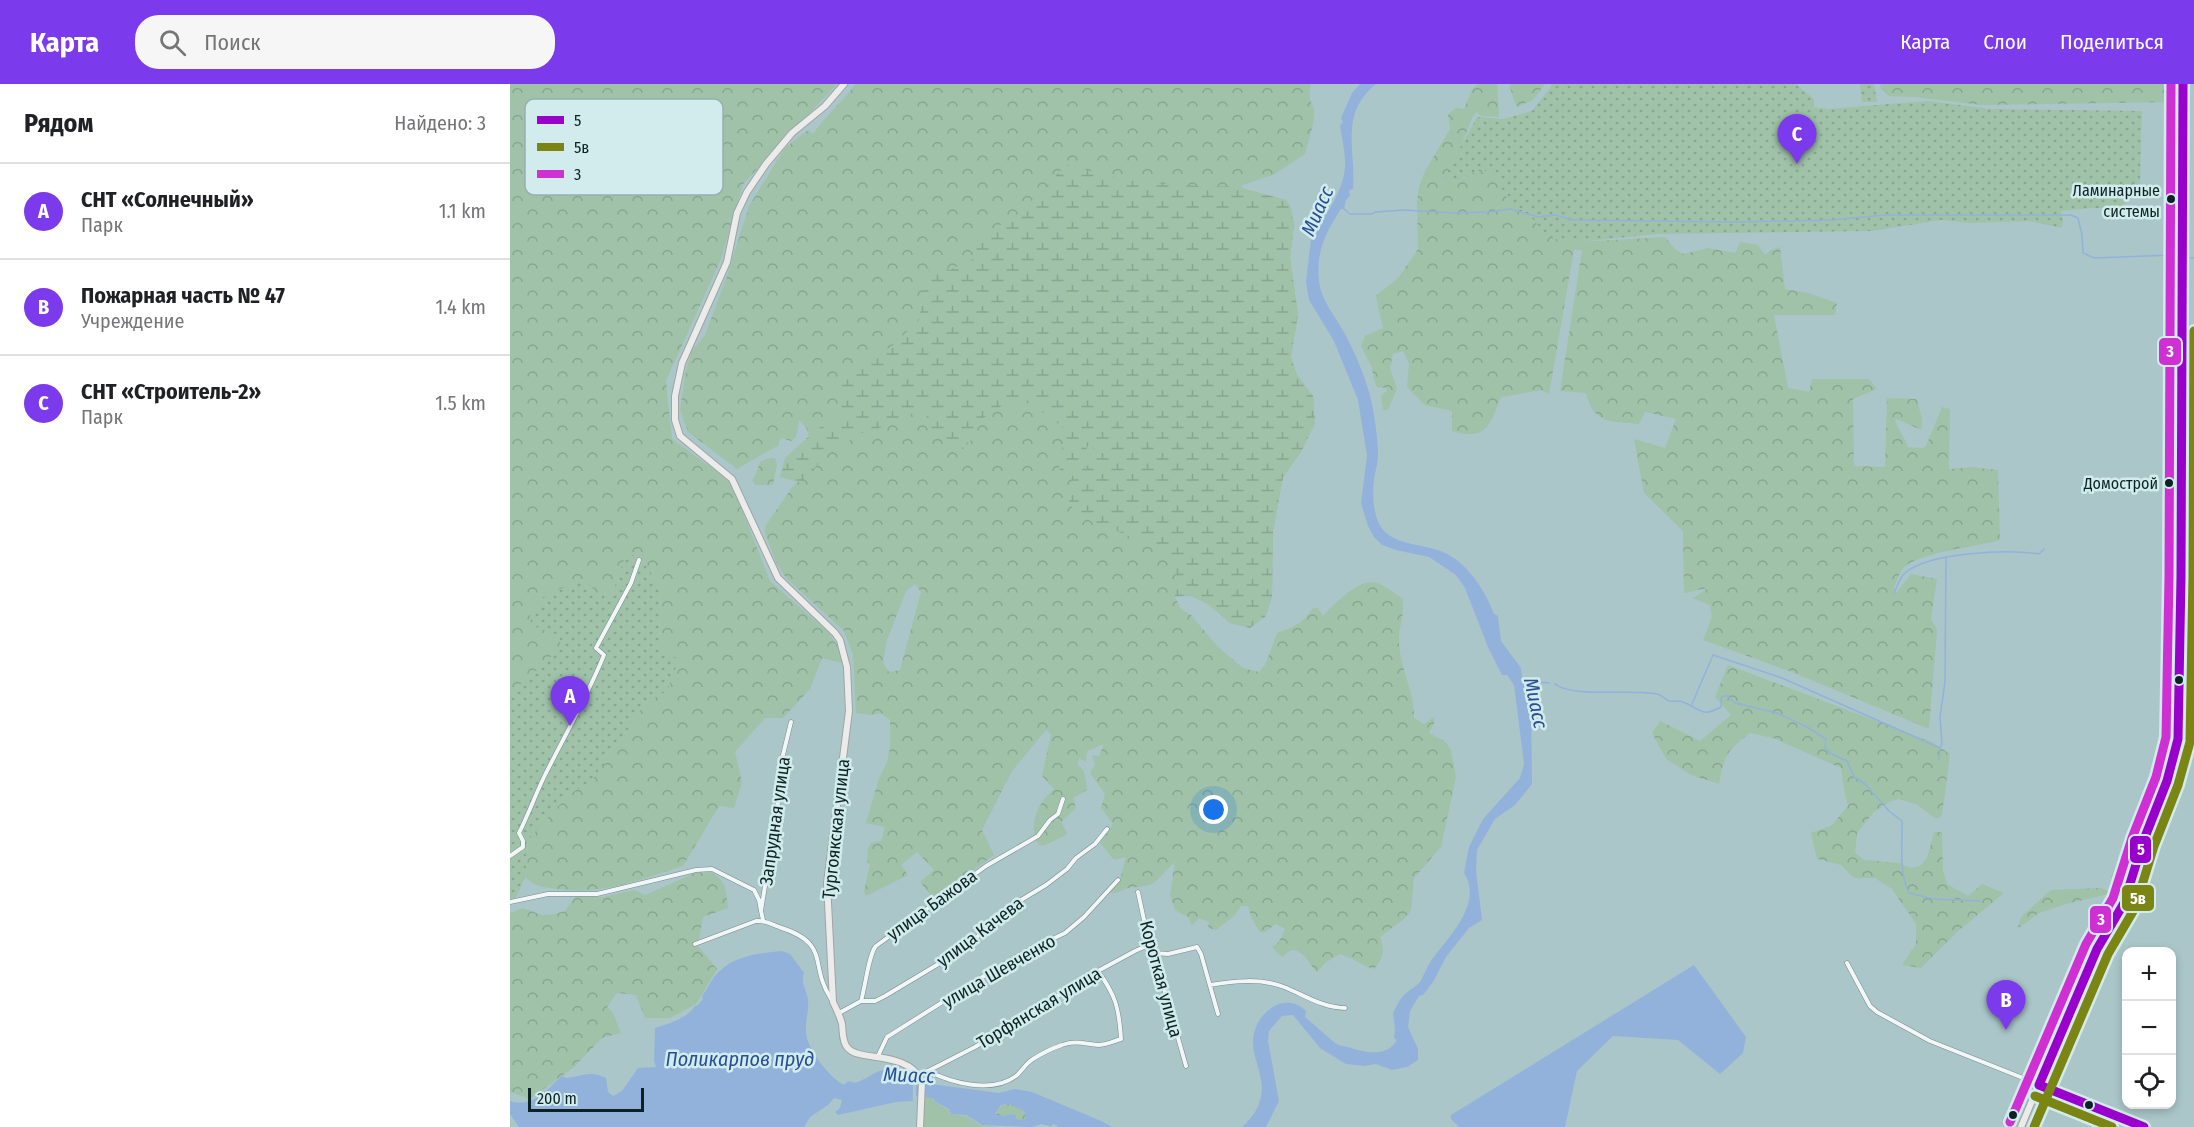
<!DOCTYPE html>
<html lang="ru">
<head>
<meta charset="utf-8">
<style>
  body { margin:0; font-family:"Fira Sans Condensed",sans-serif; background:#f6f6f6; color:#202124 }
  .controls { position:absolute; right:18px; bottom:18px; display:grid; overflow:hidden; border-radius:12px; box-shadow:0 3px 9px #0003 }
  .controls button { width:54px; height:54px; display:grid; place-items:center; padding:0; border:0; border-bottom:2px solid #e0e0e0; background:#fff; color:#202124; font:30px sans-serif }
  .scale { position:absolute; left:18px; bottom:15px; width:116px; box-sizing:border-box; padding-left:6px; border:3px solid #0d2224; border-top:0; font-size:16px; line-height:21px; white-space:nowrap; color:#0d2224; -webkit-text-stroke:4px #d2ecee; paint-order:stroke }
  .you { position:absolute; left:704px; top:726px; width:21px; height:21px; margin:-15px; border:4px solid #fff; border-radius:50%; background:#1a73e8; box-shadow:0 0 0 9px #1a73e833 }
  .badge { display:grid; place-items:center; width:39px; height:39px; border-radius:50%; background:#7c3aed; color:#fff; font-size:20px; font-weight:700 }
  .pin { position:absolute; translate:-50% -50px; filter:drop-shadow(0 2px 3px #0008) }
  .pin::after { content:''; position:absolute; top:32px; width:21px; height:18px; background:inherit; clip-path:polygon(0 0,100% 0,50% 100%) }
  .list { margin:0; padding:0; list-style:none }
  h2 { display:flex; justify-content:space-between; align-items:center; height:78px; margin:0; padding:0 24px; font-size:26px }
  h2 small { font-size:20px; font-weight:400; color:#757577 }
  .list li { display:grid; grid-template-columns:39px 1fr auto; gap:18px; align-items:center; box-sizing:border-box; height:96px; padding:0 24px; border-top:2px solid #e0e0e0 }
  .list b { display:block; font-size:22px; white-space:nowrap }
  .list p { margin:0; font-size:20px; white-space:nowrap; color:#757577 }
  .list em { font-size:20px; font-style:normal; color:#757577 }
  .icon { flex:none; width:33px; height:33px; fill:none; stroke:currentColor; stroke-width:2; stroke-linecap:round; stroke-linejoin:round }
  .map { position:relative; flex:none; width:1684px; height:1043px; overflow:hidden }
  header { display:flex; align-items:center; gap:36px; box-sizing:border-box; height:84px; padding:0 30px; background:#7c3aed; color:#fff }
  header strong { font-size:28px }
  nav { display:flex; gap:33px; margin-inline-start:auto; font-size:21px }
  .search { width:420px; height:54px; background:#f6f6f6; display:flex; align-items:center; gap:15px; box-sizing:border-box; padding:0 21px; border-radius:24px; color:#757577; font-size:22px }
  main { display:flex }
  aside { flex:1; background:#fff }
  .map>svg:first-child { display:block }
</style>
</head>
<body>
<header>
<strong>Карта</strong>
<div class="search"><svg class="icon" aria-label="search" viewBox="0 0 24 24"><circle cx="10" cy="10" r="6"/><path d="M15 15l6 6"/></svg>Поиск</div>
<nav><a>Карта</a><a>Слои</a><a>Поделиться</a></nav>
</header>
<main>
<aside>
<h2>Рядом<small>Найдено: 3</small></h2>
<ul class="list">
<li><span class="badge">A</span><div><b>СНТ «Солнечный»</b><p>Парк</p></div><em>1.1 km</em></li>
<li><span class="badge">B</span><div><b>Пожарная часть № 47</b><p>Учреждение</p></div><em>1.4 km</em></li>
<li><span class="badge">C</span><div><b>СНТ «Строитель-2»</b><p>Парк</p></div><em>1.5 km</em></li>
</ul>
</aside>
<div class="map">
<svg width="1684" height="1043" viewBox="0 0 1684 1043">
  <defs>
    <pattern id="forest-crowns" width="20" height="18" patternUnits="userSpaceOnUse" patternTransform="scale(1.5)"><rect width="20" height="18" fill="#9fc2a9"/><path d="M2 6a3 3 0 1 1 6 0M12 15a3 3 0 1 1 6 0" fill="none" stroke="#88a691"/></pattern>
    <pattern id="wetland-marsh" width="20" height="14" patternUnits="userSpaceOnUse" patternTransform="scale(1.5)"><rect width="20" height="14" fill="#9fc2a9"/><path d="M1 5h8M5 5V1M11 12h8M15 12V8" fill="none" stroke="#88a691"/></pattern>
    <pattern id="garden-dots" width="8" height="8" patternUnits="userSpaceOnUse" patternTransform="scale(1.5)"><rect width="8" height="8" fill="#9fc2a9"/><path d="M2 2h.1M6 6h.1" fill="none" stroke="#88a691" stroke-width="1.8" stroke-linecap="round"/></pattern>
  </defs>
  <rect width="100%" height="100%" fill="#aac6c8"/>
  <path fill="#9fc2a9" d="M1676,497L1684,501V542L1678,550L1676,549Z
    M1684,555V591C1673,580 1669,565 1684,555Z
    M1662,655L1656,683L1631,748L1626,752L1621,751L1619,745L1654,658H1649V656Z
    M1622,756L1625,763L1610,796L1603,798L1601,793L1615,759Z
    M1592,872L1570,924L1566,922L1586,874Z
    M414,1012L423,1014V1017L439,1026L440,1030L456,1032L472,1042L489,1043H413Z"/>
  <path fill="url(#forest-crowns)" fill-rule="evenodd" d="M0,0H327L233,100L211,175L156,297L162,355L221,398L260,497L318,548L329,564L332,579L312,574L300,605L273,634H255L225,668L232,698L224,724L209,722L173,782C132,795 93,811 49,805C33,803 27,804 15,793L18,756L57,712L82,695L105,665L135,619L157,606L149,558L151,503L130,473L116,470L104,508L90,512L48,551L51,560L37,578L0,609Z
    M345,0H801C796,19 805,18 804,32C803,44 798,58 795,70L763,91L730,102L735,105L776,116L780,122L784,140L780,174L788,230L781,273L787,291L803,312L805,339L791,368L773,393L763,448L762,513L755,533L740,544L720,539L698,520L681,512L665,513L671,525L681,531L708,563L733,584L749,588L755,581L767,549C783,544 793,539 803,524H808L813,532C823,521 851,492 867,499C876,502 884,509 892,514C895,532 889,540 889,556C889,584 905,607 904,634L914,640L924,633V639L919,649L936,658L941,666L946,693L931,763L904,794L901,826L894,835L870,853C875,866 874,874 864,885C852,882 844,874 830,870L815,879L807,888C798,880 795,866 781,866L772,873L762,863L769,858L775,845L766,840L755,848H750L742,835L738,822H731L724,832L706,846L698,844L699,838L689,834L682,841L678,833L665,826L660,811L665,776C660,785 659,783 653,790C640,805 636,801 619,804C611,805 609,810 601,809V804L610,796L616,773L604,776L590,759L603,740L591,724L595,710L580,689L585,681L582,671L589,672L594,660L577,667L576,678L569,674L568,681C576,686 576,697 577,706L563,714L566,724L551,738L557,749L554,752L533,762L528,760C517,739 529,718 544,705L532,692L541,650L536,646L502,687L472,746L484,771L424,815L410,798L424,786L407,768L391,781L398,791L356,812L354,807L360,780L357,779L358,764L361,759L371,757L375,743L356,739L369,694L377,678L380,664V636L371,629L362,631L346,629L343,571L334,547L276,494L266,478L255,449L256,441L283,402L301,388L304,377L301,360L296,343L289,336L286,353L281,357L272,354L269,357V361L227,385L178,348L170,326L175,291L181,268L195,251L217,192L239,122L275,64L298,46L303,50C315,32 333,18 345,0ZM586,367L622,416L562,392L578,381ZM405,500L411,508L390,586L379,588L373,579L377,556L396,507Z
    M968,0H987L989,33L971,32L966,28L962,34L948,71L930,99L948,97L972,84L987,96L999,117L1068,158L1155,153L1165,165L1173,170L1198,164L1225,169L1230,158L1248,161L1255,171L1261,166L1270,163L1275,205L1298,209L1327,219L1325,231H1264L1278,304L1299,308L1302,295H1359L1367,305L1343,315L1344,382L1375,383L1377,314L1407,315L1412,336L1411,346L1385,334C1386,345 1395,352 1398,363L1412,364L1416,362L1432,323L1440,325L1439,385L1462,383L1488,386L1490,456C1468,463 1404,468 1392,486C1388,491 1387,498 1384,503L1386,509L1401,490L1427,495L1421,535L1427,546L1419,645L1282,588L1193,556L1202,533L1200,521L1183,514L1198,504L1174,509L1173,447L1134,409L1124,355L1155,364L1166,335L1135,328L1129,340C1101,337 1084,341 1076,309L1050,307L1072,166H1064L1039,310L1031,306L991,313C979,342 977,357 942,347V327L915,321L897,303L899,280L893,267L883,270L880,284L887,305L878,326H873L871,312L877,307L876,304L867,303L864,296L862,284L851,262L855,252L873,244L866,212L889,193L908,165L907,118L909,103L915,87L940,45L938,30L946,24L954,25L963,4Z
    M999,0H1035L1023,16L1006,23Z
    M1370,0H1666V18L1472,21L1404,13L1379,12L1371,5Z
    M259,374H265L267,380L263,401H245L242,396L245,392L250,378Z
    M1218,581L1422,658L1440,670L1432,731L1429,734H1425L1406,720L1388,715L1379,718L1363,729L1347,749L1345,769L1354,776L1389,779L1401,784L1410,782L1417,774L1424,748H1432L1433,787L1437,800L1458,812L1472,800L1494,809L1447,848L1411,884L1392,881L1406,860V840L1382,805L1365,794H1344L1331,781L1307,775L1301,749L1322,741L1338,722L1334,705L1331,684L1263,654L1240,649C1217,667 1214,671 1209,700L1181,691L1156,675L1142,649L1150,637L1190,657L1221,631L1205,613Z
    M201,788C217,797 216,808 218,824L193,833L188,862L207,885L186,920L160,934H135L126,911L107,909L97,923L103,929L111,949L92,954L64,983L20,1015L0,1008V829L13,824L32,831L44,830L55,827L66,812L93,813L124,806L135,811L185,789Z
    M1591,804L1603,809L1556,820L1529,829L1507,845L1511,833L1541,806Z
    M499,1020L514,1027L516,1030L514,1036L510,1037L500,1032L485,1031L492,1021Z"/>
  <path fill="url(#wetland-marsh)" d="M556,81L627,98L707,103L730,101L735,105L776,116L780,122L784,140L780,174L788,230L781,273L787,291L803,312L805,339L791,368L773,393L763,448L762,513L755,533L740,544L720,539L698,520L681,512H665L666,487L637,459L566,431L559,417L562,392L578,381L585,367L579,360L572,373L551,391L548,378L558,347L520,319L493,321L466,339L463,354L453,365L417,343L416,318L392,337L352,349L316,371L291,399L270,393L275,374L307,345L333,331L329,311L333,299L342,289L383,261L409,236L419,180L440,186L465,174L468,152L506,133Z"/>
  <path fill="url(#garden-dots)" d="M1041,0H1286L1304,15V23L1318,25L1417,17L1481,25L1632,27L1630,104L1620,107L1617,117L1610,124H1580L1551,127L1553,138L1551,144L1520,137L1460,139L1431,136L1362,147L1148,150L1068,158L1045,155L1032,146L1021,133L999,117L987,96L972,84L947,97L931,99L967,33L993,35L1022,27L1040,4Z
    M1350,0H1364L1367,18H1352Z
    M116,470L130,473L151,503L149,558L151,567L169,575L157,607L135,619L105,665L82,696L57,712L18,756L15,793L6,814L0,815V609L37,578L51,560L48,551L21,541L20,529L36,510L75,496L90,512L103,508Z"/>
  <path fill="#92b2dc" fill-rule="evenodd" d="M850,0H866C829,30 846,65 843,105L839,106L840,112L836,116L834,125H831C815,150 806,167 809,197C811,217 826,233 835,250C848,275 860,303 864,331C866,344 868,359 868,372C868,378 866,384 865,390C862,405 862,430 871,443C884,463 918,459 937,470C958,480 976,508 984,530L988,532L991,557L1011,584L1013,599L1017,600L1021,618L1022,700L1005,721L985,735L967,766L966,787L972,836L959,844L936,873L923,898L913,911L909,912L900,927L898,943L908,965V976L897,983L882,986L866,980L854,982L836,980L810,964L783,931L772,932L759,947L758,957L769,1017L756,1043H732C741,1035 749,1025 751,1012C755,993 743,976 743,958C743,931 773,905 796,927L795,933C805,941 814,950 824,958C828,962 835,962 841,964C857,969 877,973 887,956L884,954L885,945L883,929C886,924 888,918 892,913C897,907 905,904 910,898C914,892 916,884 921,877C937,854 974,820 954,789L959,763L973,735L1010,694L1014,680L1004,601L997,591H992L978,563L955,504L946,491L919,473L886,466L872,461L864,453L858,442L851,419L857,372L848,316L824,257L799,216L796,198L802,146C817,134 833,105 835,84C836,71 832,55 830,41L833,38L831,34L842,9Z
    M272,867L280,870L294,889C290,899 297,906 298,916C299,927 295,938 296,949C297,965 320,994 334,1001L338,997L345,999C354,996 359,992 367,988C377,983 396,986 402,997C404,1002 402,1011 403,1017L386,1018L328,1031L325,1028L330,1024L332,1016L324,1014L318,1021L300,1033L294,1043H9L0,1030V1017C24,1024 36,1006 52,992L57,994C71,992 82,986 96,994L98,1008L103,1012L112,1007L128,984L146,983L144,977L145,944C158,940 178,934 185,922L188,921L193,915L192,912C197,906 200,898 205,892C221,872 248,869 272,867Z
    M1184,881L1236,953L1233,969L1210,990L1168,956L1103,952L1067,987L1055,1043H949L941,1035V1031Z
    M406,998L489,1009L505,1005L522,1008L591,1037L602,1043H549L544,1040L541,1042L531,1040L522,1043L472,1041L456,1031L441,1030L439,1025L424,1017L423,1014L406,1012ZM499,1020L514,1027L516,1030L514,1036L506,1035L505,1030L492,1032L485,1030L491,1021Z"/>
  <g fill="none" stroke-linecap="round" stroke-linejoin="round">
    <path stroke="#92b2dc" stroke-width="1.5" d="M833,124L840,130H862L865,128L894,126L945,129L980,128L1000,125L1028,133L1045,131L1063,136L1228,138L1322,136L1375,131H1561L1568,134L1572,151L1573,169L1584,174L1663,171
      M1678,174H1684
      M1384,509C1387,503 1390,493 1395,489C1419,468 1499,465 1529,470L1534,465
      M1045,600C1061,614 1123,605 1147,610C1152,611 1155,615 1159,617C1164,618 1168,616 1173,618C1191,625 1191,634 1211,623V614L1213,612H1218L1225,619L1267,629L1297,643L1316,655L1315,663L1320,669L1337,677L1344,693L1355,700L1379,727L1392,737C1393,762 1388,785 1399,809L1423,815L1470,817
      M1018,604L1026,598L1039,599
      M1182,620L1203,571L1272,594L1430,664L1429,676
      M1430,664L1432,660L1430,633L1435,598L1436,473"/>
    <g stroke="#758b8d" stroke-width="5">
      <path id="minor" d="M0,772L13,763V757L9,749C18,731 25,712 34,693C54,653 77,613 94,571L86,564L121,499L129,476
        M628,808L640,864L644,869L676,982
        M0,818L38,810H87L186,786L202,785L244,806L249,816L251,827
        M253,836L251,827L267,728L272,675L281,638
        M185,860L246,837C255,836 261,840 269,843C322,860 298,879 321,915
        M644,869L658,870L687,863L691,870L708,930
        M1337,879L1360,922L1367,928L1420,957L1528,1000
        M700,901C724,897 751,894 774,903C794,911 813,924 835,924
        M351,917C355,904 359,869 366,862L476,782L528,752L540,736L548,730L553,715
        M329,929L351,917H365L375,912L450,867L479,843L495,833L506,819L536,801L557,785L566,774L585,760L597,745
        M368,972L377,953L474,892L517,867L555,849L574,833L608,796
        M418,987L465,963L588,887L625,867L634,863L640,864
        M409,990L418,987C442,999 482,1010 506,992C512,987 516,979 523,975C531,970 543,964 552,961C565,956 575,960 588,961C596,961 604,957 611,955C609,924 606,912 588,887"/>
    </g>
    <g stroke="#758b8d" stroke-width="6">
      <path id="tertiary" d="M1529,1001L1634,1043"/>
    </g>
    <g stroke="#a0a4a5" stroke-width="8">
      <path id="primary" d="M334,0L315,22L282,49L256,80L237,108L227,129L217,178L172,279L165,312V336L170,352L222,395L268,494L325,549L330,556L333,568L337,583L339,627L317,799L323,918C327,926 330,932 332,940C333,948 332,957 337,963C348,979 396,965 412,997L410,1043
        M1596,848L1614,819L1631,767
        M1511,1043L1623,777L1636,751L1657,697L1665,672L1670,639L1673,0"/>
    </g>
    <use href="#minor" stroke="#f2f6f7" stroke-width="4"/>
    <use href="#tertiary" stroke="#f2f6f7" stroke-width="4.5"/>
    <use href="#primary" stroke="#ebebea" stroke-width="6"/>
    <g stroke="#d2ecee" stroke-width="14">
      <path id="bus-1" d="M1529,1001L1587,865L1614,819L1633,758L1657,697L1668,655L1671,493L1673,0
        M1529,1001L1634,1043"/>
    </g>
    <g stroke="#d2ecee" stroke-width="14">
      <path id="bus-2" d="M1525,1012L1602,1043
        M1524,1043L1598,870L1625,824L1644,762L1668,701L1680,658L1683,493L1684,247"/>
    </g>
    <g stroke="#d2ecee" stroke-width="14">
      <path id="bus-3" d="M1500,1038L1576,860L1603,814L1622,754L1646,693L1656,653L1659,493L1661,0"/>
    </g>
    <use href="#bus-1" stroke="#90c" stroke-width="9"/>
    <use href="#bus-2" stroke="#7a8514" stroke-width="9"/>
    <use href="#bus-3" stroke="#cf30d3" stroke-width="9"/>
  </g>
  <g fill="#0d2224" stroke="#d2ecee" stroke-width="2">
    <circle cx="1661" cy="115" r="5"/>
    <circle cx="1659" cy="399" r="5"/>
    <circle cx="1669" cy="596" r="5"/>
    <circle cx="1579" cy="1021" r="5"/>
    <circle cx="1503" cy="1031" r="5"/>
  </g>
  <g text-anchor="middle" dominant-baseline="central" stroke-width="5" stroke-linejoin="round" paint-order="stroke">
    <g font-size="16" fill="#0d2224" stroke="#d2ecee" text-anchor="end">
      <text x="1650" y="106">Ламинарные<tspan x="1650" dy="21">системы</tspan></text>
      <text x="1648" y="399">Домострой</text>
    </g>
    <g font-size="18" fill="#0d2224" stroke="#d2ecee">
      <text transform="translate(265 737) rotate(-82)">Запрудная улица</text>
      <text transform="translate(326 745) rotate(-84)">Тургоякская улица</text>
      <text transform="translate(422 821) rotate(-36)">улица Бажова</text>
      <text transform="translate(470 848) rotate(-37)">улица Качева</text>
      <text transform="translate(489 887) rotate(-30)">улица Шевченко</text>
      <text transform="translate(651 895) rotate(75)">Короткая улица</text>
      <text transform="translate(529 924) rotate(-31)">Торфянская улица</text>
    </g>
    <g font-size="20" font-style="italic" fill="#274e94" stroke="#d2ecee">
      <text transform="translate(807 127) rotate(-66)">Миасс</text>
      <text transform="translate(1026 619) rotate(78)">Миасс</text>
      <text x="230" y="975">Поликарпов пруд</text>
      <text transform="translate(399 991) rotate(2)">Миасс</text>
    </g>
  </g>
  <rect x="15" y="15" width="198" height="96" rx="9" fill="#d2ecee" stroke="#97afb1" stroke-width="1.5"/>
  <rect x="27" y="32" width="27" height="8" fill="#90c"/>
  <rect x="27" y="59" width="27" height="8" fill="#7a8514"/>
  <rect x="27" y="86" width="27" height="8" fill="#cf30d3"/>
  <g font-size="16" fill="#0d2224">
    <text x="64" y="42">5</text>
    <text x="64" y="69">5в</text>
    <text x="64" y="96">3</text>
  </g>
  <g stroke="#d2ecee" stroke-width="2">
    <rect x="1648" y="253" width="24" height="29" rx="6" fill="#cf30d3"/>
    <rect x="1619" y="751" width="23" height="29" rx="6" fill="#90c"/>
    <rect x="1611" y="800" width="34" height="28" rx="6" fill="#7a8514"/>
    <rect x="1579" y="821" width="23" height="29" rx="6" fill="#cf30d3"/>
  </g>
  <g font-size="16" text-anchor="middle" font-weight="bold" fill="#fff">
    <text x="1660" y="273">3</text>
    <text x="1631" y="771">5</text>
    <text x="1628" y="820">5в</text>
    <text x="1591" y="841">3</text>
  </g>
</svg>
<div class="controls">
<button>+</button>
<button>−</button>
<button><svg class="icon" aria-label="locate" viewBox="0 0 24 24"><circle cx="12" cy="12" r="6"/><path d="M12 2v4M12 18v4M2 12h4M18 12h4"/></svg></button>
</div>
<div class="scale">200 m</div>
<div class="you"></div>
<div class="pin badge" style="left:60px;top:642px">A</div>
<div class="pin badge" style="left:1496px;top:946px">B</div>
<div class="pin badge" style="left:1287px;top:80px">C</div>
</div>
</main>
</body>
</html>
